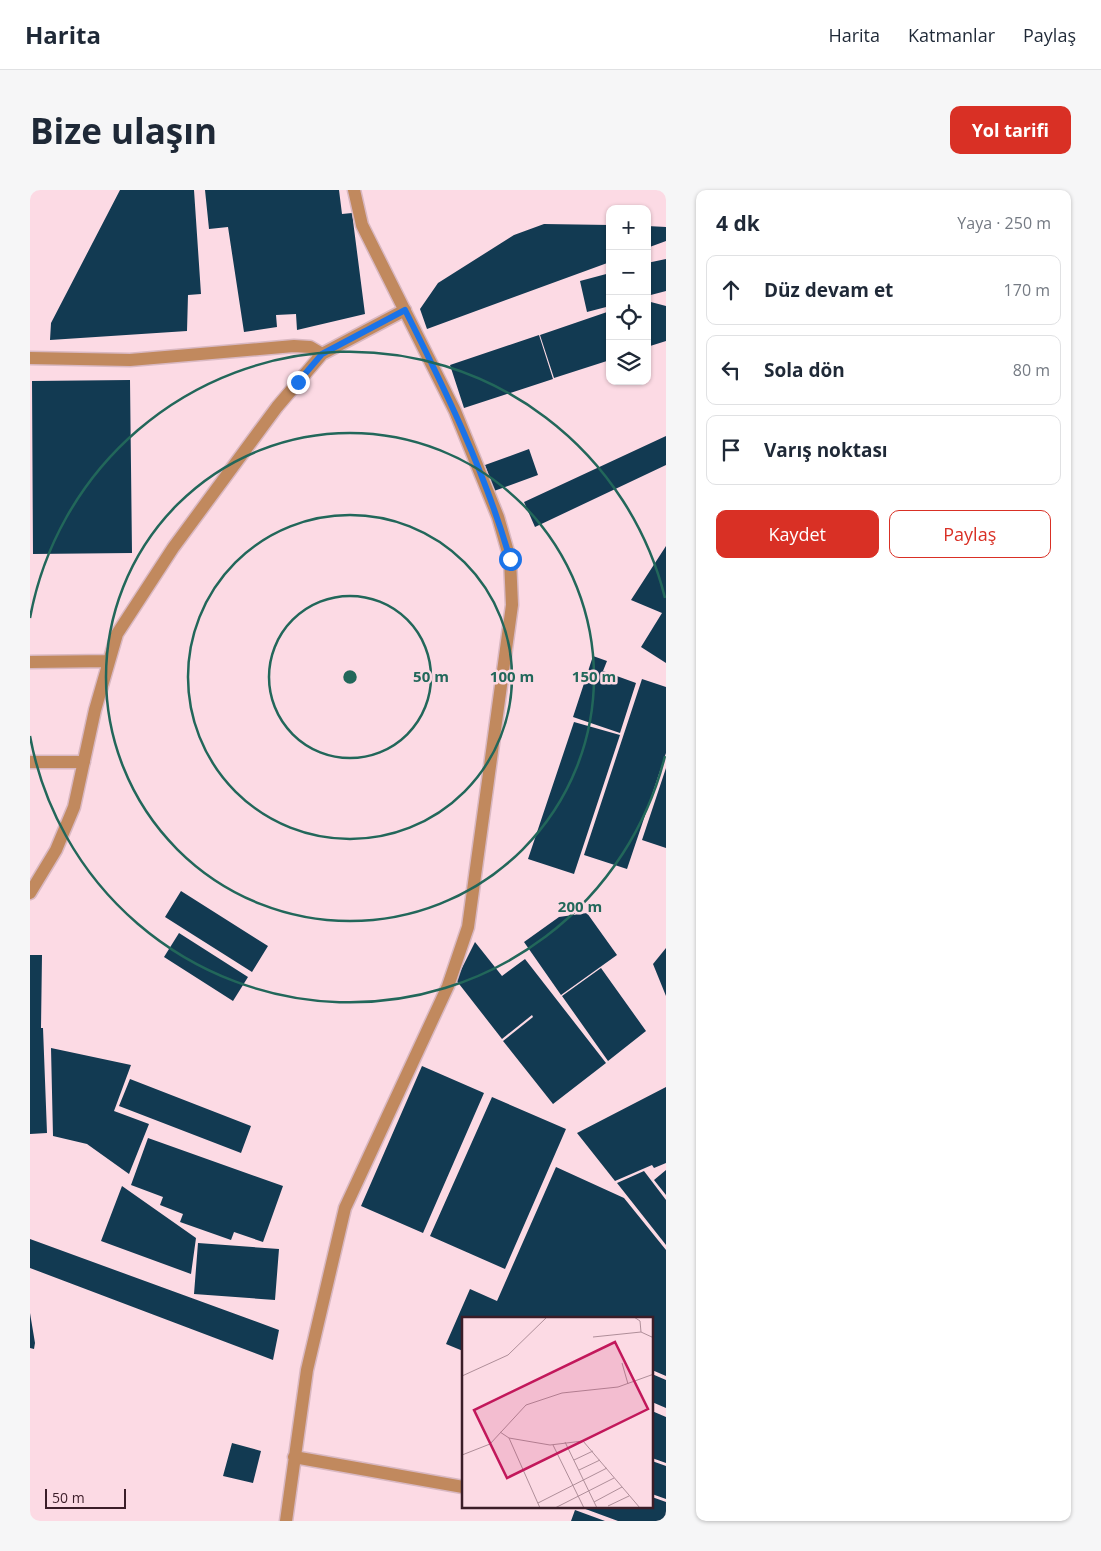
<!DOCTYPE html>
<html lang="tr">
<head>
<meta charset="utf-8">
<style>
  body { margin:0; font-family:"Open Sans",sans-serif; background:#f6f6f7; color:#1f2937 }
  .controls { position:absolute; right:15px; top:15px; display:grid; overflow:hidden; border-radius:10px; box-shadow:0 1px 4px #0004 }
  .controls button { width:45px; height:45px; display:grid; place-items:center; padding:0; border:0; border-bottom:1px solid #e0e1e3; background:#fff; color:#1f2937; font:25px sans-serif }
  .scale { position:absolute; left:15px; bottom:12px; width:81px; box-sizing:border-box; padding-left:5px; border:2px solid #3b1d28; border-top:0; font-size:14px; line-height:18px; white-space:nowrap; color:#3b1d28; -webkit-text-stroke:4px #fcdae4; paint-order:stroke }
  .stop { position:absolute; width:15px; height:15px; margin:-11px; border:4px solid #1a73e8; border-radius:50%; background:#fff }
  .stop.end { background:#1a73e8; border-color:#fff; box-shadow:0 1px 5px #0008 }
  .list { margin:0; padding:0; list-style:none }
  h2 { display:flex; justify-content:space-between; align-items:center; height:65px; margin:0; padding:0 20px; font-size:21px }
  h2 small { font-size:16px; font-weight:400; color:#747a83 }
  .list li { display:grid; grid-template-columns:32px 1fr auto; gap:15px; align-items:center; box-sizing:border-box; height:70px; margin:0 10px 10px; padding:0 10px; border:1px solid #e0e1e3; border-radius:10px }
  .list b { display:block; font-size:19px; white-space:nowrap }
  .list em { font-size:16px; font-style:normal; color:#747a83 }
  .actions { display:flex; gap:10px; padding:15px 20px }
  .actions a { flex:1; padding:11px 0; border:1px solid #d93025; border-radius:10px; text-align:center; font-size:18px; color:#d93025 }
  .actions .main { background:#d93025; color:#fff }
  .icon { flex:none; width:28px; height:28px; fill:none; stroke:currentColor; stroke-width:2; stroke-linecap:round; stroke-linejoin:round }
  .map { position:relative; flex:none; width:636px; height:1331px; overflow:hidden; border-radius:10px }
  header { display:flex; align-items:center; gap:30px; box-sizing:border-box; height:70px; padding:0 25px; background:#fff; border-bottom:1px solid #e0e1e3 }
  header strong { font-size:24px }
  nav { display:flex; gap:28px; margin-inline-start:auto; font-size:18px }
  .intro { display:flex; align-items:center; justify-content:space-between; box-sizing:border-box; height:120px; padding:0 30px }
  h1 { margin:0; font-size:35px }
  .button { padding:12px 22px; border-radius:10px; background:#d93025; color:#fff; font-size:18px; font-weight:700 }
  main { display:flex; gap:30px; padding:0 30px }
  aside { flex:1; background:#fff; border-radius:10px; box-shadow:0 1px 4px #0004 }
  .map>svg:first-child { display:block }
</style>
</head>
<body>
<header>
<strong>Harita</strong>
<nav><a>Harita</a><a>Katmanlar</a><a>Paylaş</a></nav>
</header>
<div class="intro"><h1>Bize ulaşın</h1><a class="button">Yol tarifi</a></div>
<main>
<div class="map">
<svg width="636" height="1331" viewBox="0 0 636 1331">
  <rect width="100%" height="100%" fill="#fcdae4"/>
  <path fill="#123a52" d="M90,0H164L171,104L158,105L157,141L20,150L21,133Z
    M175,0H309L312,24L322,23L335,124L267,140L266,124L246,125L247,137L214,142L198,37L179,39Z
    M514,34L580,35V72L397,139L390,119L408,93L484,45Z
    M617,36L636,37V51L617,58Z
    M636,69V101L617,106V73Z
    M580,83V116L557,122L550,91Z
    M617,111L636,116V151L617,157Z
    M580,121V170L524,188L510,145Z
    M509,145L523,189L434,218L420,175Z
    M100,190L102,363L3,364L2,191Z
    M636,246V275L505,337L494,312Z
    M499,259L508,285L464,301L455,275Z
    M636,356V473L611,457L632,423L601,410Z
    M563,466L577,471L573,481L606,493L590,543L543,527Z
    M612,489L636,497V563L597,679L554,665Z
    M544,532L590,545L544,684L498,669Z
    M636,578V658L612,650Z
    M151,701L238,756L222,782L135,727Z
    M557,723L587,765L531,805L494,752L529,727Z
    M149,743L218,787L203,811L134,767Z
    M445,752L472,786L495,769L576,873L523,914L473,851L503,827L502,825L472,849L426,790Z
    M636,758V806L623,774Z
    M0,765H12L11,838H13L17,943L0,944Z
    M571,778L616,841L578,871L532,806Z
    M21,858L101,875L84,921L119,934L99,984L57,954L23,946Z
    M392,876L454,903L393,1043L331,1016Z
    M100,889L221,936L211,963L89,916Z
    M636,897V973L624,978L622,975L585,991L547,943Z
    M462,907L536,939L475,1079L400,1046Z
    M118,948L253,996L233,1052L204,1042L201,1050L150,1032L153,1024L130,1015L133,1007L101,995Z
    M526,977L594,1008L636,1060V1186L622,1180V1128H433V1161L416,1154L440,1099L467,1111Z
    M636,980V1005L624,990Z
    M614,981L636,1010V1055L587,993Z
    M92,996L166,1048L161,1084L71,1051Z
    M0,1049L249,1140L243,1170L0,1078Z
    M168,1053L249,1059L245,1110L164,1104Z
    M0,1123L5,1153L4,1159L0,1158Z
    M622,1184L636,1190V1218L622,1212Z
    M622,1221L636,1227V1273L622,1268Z
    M202,1253L231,1261L223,1293L193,1286Z
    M622,1271L636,1276V1309L622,1304Z
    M622,1307L636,1312V1331H588L550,1317H622Z
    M545,1320L575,1331H541Z"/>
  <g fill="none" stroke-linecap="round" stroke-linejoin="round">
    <g stroke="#d9b8c2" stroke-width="15">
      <path id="minor" d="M0,168L100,170L264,156L280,157L292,164
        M0,472L79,471
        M0,572H54
        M0,703L26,660L44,617L65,520L87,444L143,358L247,217L292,164L375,120
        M264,1267L433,1297
        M256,1331L277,1180L315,1018L418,796L438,737L482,415L480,369L468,327L425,221L332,35L324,0"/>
    </g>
    <use href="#minor" stroke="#c1895e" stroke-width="12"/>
  </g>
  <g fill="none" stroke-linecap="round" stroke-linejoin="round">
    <path stroke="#1a73e8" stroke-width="6" d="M268,192L292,164L375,120C416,201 455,282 480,369"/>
  </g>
  <g fill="none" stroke="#22675a" stroke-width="2.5">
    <circle cx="320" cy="487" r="81"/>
    <circle cx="320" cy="487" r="162"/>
    <circle cx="320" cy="487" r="244"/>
    <path d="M635 566A325 325 0 0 1 0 546M0 428A325 325 0 0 1 635 408"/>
  </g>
  <g transform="translate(432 1127)">
    <rect width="191" height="191" fill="#fcdae4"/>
    <path fill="none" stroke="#af8e99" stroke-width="1" d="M172,0L178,4L179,15M131,20L179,15L192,21M160,46L166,67M0,59L46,38L85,0M38,115L47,121L88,128L121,124L178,191M47,121L78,191M103,125L135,191M91,128L122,191M0,138L28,127L64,88L100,76L156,70L192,57M112,143L131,134M117,153L138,143M132,185L160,170M76,186L145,151M146,189L167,179M93,191L152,161"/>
    <path fill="#c2185b" fill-opacity="0.15" stroke="#c2185b" stroke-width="2.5" d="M153,25L186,92L45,161L12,93Z"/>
    <rect width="191" height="191" fill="none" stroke="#3b1d28" stroke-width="2.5"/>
  </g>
  <circle cx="320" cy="487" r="8" fill="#22675a" stroke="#fcdae4" stroke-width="2.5"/>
  <g font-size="15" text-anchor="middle" font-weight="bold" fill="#22675a" stroke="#fcdae4" stroke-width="5" stroke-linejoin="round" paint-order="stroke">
    <text x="401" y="492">50 m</text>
    <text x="482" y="492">100 m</text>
    <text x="564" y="492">150 m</text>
    <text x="550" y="722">200 m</text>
  </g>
</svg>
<div class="controls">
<button>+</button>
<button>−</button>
<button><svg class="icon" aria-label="locate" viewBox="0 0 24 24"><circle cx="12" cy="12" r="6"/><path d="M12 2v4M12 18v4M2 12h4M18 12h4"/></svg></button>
<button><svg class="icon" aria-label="layers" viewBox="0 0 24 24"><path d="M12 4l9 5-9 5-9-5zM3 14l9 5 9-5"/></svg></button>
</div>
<div class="scale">50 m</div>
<div class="stop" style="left:480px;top:369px"></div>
<div class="stop end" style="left:268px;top:192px"></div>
</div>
<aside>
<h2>4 dk<small>Yaya · 250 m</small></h2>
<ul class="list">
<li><svg class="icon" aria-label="ahead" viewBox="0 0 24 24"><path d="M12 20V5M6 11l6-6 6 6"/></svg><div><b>Düz devam et</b></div><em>170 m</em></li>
<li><svg class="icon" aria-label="left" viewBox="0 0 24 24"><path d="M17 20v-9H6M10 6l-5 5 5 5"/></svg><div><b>Sola dön</b></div><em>80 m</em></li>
<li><svg class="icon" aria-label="arrive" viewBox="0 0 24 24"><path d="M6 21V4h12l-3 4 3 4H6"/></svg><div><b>Varış noktası</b></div></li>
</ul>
<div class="actions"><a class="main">Kaydet</a><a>Paylaş</a></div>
</aside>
</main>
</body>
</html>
